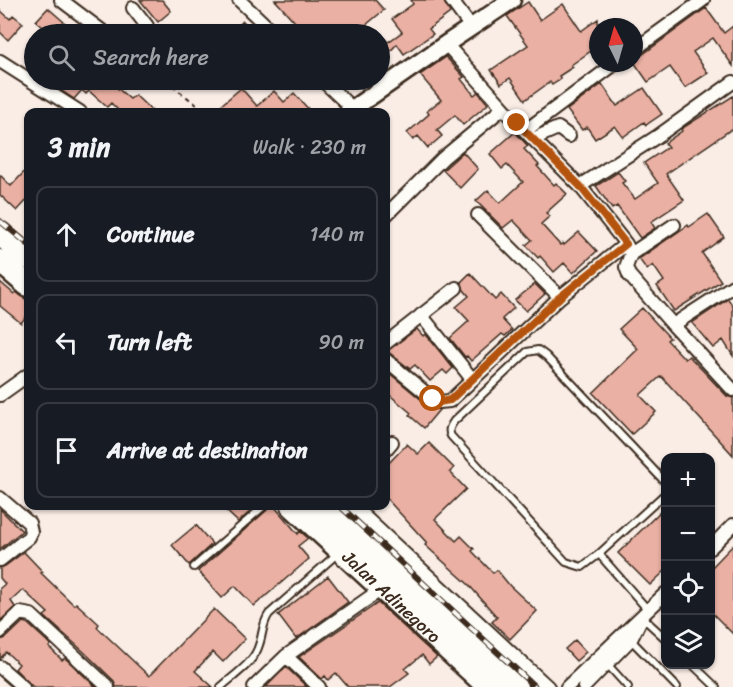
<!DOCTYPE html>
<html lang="en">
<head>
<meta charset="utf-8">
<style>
  body { margin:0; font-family:Sriracha,sans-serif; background:#20242c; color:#f1f3f6 }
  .controls { position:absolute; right:18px; bottom:18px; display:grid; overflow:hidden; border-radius:12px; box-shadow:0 2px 4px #0004 }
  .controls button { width:54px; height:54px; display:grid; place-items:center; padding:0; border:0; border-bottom:2px solid #363941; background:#171b24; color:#f1f3f6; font:30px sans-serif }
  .compass { position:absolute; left:589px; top:18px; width:54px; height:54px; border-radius:50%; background:#171b24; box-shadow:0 2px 4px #0004; rotate:355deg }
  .stop { position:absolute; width:18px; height:18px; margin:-14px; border:4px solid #b45309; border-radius:50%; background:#fff }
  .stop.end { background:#b45309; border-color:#fff; box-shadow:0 2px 6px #0008 }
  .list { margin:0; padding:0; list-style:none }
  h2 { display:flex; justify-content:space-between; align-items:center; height:78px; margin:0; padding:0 24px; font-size:26px }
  h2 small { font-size:20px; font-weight:400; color:#9ea1a6 }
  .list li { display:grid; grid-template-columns:39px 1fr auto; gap:18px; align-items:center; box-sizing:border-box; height:96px; margin:0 12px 12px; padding:0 12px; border:2px solid #363941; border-radius:12px }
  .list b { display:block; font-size:22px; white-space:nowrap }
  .list em { font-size:20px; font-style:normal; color:#9ea1a6 }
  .icon { flex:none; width:33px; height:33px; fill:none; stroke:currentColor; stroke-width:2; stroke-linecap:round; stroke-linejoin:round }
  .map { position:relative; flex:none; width:733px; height:687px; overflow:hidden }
  .search { position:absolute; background:#171b24; box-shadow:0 2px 4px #0004; left:24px; top:24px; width:366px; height:66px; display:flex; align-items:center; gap:15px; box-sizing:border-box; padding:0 21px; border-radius:33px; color:#9ea1a6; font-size:22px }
  .panel { position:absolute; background:#171b24; box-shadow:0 2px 4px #0004; left:24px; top:108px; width:366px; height:402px; border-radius:12px }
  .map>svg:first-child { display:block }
</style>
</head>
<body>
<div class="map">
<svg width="733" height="687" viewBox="0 0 733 687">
  <rect width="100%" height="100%" fill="#f9ede6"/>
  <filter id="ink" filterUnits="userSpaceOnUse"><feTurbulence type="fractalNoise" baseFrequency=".0167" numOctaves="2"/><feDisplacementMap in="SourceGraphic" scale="12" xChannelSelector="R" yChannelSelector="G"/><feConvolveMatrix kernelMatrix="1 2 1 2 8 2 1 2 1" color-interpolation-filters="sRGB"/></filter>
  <g filter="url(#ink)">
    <path fill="#eab0a3" stroke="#3b2a1e" stroke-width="1.5" d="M140,0H162L171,11L158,22Z
      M275,0H375L384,10L355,34H306Z
      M411,0H443L450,13L429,29L433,34L404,54L397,44L380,62V34L388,42L402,32L392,19L413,4Z
      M528,2L540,20L563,4L581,31L598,19V61L591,51L571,65L573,67L559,76L561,79L552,85L550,82L525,100L510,78L501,84L491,70L528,45L507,16Z
      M48,8L72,29L68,34H51L36,21Z
      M706,8L724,33L733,26V66L713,38L693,52L708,73L685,88L670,67L648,82L634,62V58L639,57Z
      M0,10L10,19L13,15L23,23L8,40L0,32Z
      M243,21L257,34H230Z
      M446,57L464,77L461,79L474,95L478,92L488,104L463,125L455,115L437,130L442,136L428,148L418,136L413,140L407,133L429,114L427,111L441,100L420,75Z
      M79,80H108L130,99L135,95L153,112H120L111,103L107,107L89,91L86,94L82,90L74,99L59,89L66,81L72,86Z
      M602,84L617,106L644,88L662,114L646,125L644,122L623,137L615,126L595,139L587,127L582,130L567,110Z
      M241,88L257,106L274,91L284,102L294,93L311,112H226L220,106Z
      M733,96V128L666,174L684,200L651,222L655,228L640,238L617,206L612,209L596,186L618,172L625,181L622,183L635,199L658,183L644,163L668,147L665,143L682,131L681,129Z
      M515,132L528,146L524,149L539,165L537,166L554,185L556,183L567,194L546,213L550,216L541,224L560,245L563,243L564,245L579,232L597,251L573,273L564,263L554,272L540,256L538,258L526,245L532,240L513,220L503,228L476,201L488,190L500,203L523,182L507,165L502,169L490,154Z
      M463,152L478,169L460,188L443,170Z
      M28,168V199L17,211L0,195V175L11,186Z
      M708,214L724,237L702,253L721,281L674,311L657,286L664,281L653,265L647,270L639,259L688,225L689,227Z
      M470,273L495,300L501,294L514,308L502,319L512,330L505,336L502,334L471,361L467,356L465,357L450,338L469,321L456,307L469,296L464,290L461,282Z
      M0,282L14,294L16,292L28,301V314L21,323L0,306Z
      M535,284L545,294L526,311L515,300Z
      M728,299L733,306V356L723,340L713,348L692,323Z
      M642,308L670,338L667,340L685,359L689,356L727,396L733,398V455L661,376L640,395L656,412L632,434L593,393L638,349L619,329Z
      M417,329L423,336L425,334L428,337L453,368L447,374L443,370L430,381L415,365L410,369L387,351Z
      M388,372L428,405L439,410L424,428L409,415L411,413L386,392V375Z
      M429,443L454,468L450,472L466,489L435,519L456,541L461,536L474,549L472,551L493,573L497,570L510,586L537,611L510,639L492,622L497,617L468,584L425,545L427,543L386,498V466L407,444L418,454Z
      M221,506H257L238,522Z
      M269,506H274L298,534L300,531L308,538L298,546L309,559L254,606L235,586L222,598L198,571L267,510Z
      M666,506V570L650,585L618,553Z
      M0,509L22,531L0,549Z
      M196,525L212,544L189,565L172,545Z
      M733,545V634L711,612V568Z
      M24,552L43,572L41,573L74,605L76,603L99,624L97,627L149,676L214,609L245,639L223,662L213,652L195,671L213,687H116L114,681L84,652L44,616L48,613L23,590L11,601L15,607L0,621V588L5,584L0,578V568L5,566Z
      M328,576L348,602L296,639L278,615Z
      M378,603L437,657L429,664L422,655L405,669L409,673L390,687H348L336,673L328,680L325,676L322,679L299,657Z
      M23,622L27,623L51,645L49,647L62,660L65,658L96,687H33L15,669L19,664L6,652L0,659V640L6,638Z
      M575,640L586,652L576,661L565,649Z
      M286,667L307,687H266Z"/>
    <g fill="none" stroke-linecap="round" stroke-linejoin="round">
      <g stroke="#3b2a1e" stroke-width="10">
        <path id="lane" d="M703,458L704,457
          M666,483L546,356L538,350L527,352L454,421C450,427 448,430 451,436L566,562L582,567L599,554L666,493
          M599,554L648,610
          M194,567L264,506
          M642,617L666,639
          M630,639L677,687
          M607,664L628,687
          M692,664L716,687
          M221,687C234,675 254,663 259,645C263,634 262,624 269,614L337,554"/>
      </g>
      <g stroke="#3b2a1e" stroke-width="16">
        <path id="street" d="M61,0L106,34
          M239,0L275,34
          M451,0L471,27
          M133,8L147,26L146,34
          M634,50L703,0
          M0,61L80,112
          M322,80L353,109
          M525,131L616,63
          M533,139L558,128L569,136
          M580,186L658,136L733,82
          M386,215L443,158L503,108
          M478,215L560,297
          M626,244L631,254L626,267L629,275L673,325L733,390
          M631,254L674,225
          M421,315L472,379
          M673,325L733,286
          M386,343L456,288
          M386,360L433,399L439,402L450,401L560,297L626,244L580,186L517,123L446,44
          M0,395L28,375
          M386,449L392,442
          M0,498L29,523L31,532L29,537L0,560
          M353,506L548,687
          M710,548L733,525
          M0,632L20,613L31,615L108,687
          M286,656L319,687
          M0,667L23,687
          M254,687L286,656L383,588
          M567,687L666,593
          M584,687L631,639L640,621"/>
      </g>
      <g stroke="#3b2a1e" stroke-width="21">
        <path id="secondary" d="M348,112L446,44L512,0"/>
      </g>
      <g stroke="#3b2a1e" stroke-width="27">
        <g id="highway">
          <path d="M0,234L28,258"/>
          <path d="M0,261L28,285"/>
          <path id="s1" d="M293,506L489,687"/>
          <path d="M320,506L516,687"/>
        </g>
      </g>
      <path stroke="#3b2a1e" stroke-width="2" stroke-dasharray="4.5 4.5" stroke-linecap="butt" d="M165,80L206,112"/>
      <use href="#lane" stroke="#fdfcf7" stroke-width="6"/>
      <use href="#street" stroke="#fdfcf7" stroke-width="12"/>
      <use href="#secondary" stroke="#fdfcf7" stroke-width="16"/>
      <use href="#highway" stroke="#fdfcf7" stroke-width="22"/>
      <g stroke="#3b2a1e" stroke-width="6">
        <path id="rail" d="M0,221L28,244
          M340,506L535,687"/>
      </g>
      <use href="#rail" stroke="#fdfcf7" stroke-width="4" stroke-dasharray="11" stroke-linecap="butt"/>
    </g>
  </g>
  <g fill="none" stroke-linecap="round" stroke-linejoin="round" filter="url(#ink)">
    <path stroke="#b45309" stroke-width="8" d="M433,399L439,402L450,400L560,297L626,244L580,186L517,123"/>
  </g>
  <g text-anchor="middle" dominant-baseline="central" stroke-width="4.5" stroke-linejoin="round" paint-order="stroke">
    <g font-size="18" fill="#3b2a1e" stroke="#fdfcf7">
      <text stroke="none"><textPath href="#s1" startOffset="134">Jalan Adinegoro</textPath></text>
    </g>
  </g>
</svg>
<div class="controls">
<button>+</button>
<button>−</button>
<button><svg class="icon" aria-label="locate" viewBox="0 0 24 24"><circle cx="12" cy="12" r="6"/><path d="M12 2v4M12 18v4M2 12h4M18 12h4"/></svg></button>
<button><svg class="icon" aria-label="layers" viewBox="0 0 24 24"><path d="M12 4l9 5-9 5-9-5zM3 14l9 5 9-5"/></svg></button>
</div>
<svg class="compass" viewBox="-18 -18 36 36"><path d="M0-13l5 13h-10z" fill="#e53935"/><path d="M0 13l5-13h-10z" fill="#9ea1a6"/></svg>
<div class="stop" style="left:433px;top:399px"></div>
<div class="stop end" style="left:517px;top:123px"></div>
<div class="search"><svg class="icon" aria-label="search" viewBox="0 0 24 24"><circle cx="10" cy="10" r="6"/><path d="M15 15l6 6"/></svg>Search here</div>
<section class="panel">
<h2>3 min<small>Walk · 230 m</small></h2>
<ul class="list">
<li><svg class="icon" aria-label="ahead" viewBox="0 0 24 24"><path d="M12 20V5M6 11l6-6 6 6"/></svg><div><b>Continue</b></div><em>140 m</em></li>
<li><svg class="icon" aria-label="left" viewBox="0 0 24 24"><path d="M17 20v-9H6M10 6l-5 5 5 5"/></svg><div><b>Turn left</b></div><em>90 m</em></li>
<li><svg class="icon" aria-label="arrive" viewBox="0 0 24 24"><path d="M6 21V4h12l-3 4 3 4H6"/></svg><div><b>Arrive at destination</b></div></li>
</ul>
</section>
</div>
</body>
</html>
